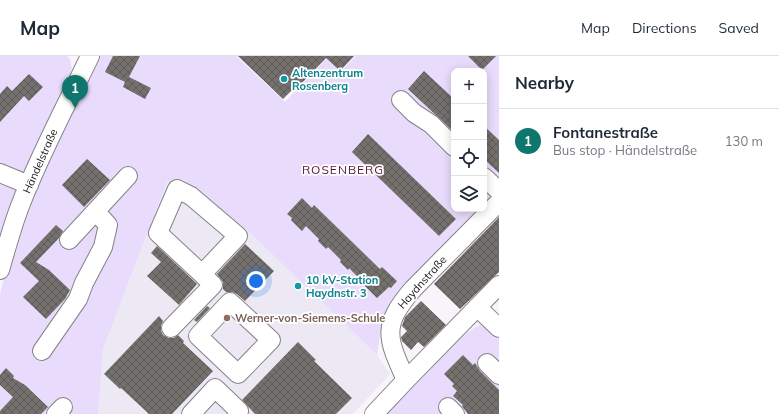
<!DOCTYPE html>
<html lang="en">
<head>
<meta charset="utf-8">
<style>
  body { margin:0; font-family:Mulish,sans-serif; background:#f2f2f3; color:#1f2937 }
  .controls { position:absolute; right:12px; top:12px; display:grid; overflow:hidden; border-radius:8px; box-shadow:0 2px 10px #0003 }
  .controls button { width:36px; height:36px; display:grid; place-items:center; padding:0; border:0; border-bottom:1px solid #e0e1e3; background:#fff; color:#1f2937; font:20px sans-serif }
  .you { position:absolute; left:256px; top:225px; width:14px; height:14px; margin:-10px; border:3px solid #fff; border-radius:50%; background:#1a73e8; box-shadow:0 0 0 6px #1a73e833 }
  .badge { display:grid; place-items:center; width:26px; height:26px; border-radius:50%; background:#0f766e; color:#fff; font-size:13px; font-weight:700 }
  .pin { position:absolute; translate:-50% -33px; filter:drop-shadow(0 1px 2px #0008) }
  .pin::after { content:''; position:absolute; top:21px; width:14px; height:12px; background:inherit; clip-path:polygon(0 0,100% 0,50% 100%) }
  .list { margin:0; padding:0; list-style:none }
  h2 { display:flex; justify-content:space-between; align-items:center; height:52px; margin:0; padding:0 16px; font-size:17px }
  h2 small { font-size:13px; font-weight:400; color:#747a83 }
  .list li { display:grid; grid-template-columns:26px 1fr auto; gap:12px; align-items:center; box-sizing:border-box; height:64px; padding:0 16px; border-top:1px solid #e0e1e3 }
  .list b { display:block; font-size:15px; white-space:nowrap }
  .list p { margin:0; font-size:13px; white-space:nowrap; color:#747a83 }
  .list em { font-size:13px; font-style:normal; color:#747a83 }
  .icon { flex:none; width:22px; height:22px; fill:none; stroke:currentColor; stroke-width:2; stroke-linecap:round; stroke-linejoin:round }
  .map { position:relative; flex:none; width:499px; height:358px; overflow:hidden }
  header { display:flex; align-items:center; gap:24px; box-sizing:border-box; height:56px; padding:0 20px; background:#fff; border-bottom:1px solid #e0e1e3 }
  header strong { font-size:19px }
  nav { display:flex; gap:22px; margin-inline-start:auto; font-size:14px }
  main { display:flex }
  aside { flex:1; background:#fff }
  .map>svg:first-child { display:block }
</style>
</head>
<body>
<header>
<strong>Map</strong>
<nav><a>Map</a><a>Directions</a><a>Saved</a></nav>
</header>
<main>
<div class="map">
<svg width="499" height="358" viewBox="0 0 499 358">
  <defs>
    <pattern id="building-cross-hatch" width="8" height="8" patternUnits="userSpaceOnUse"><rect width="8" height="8" fill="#74706e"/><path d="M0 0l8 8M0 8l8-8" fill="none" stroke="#5e5b59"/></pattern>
  </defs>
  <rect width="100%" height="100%" fill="#f7f5fa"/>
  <path fill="#ede9f4" d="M183,123L246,173L377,299L390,318L353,358H98L103,293L167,126Z"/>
  <path fill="#e8dbfc" d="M0,0H67L70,3L72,13L38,85L14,138L0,181Z
    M98,0H236L285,46L326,3L340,16L356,0H499V132L484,147V15H454V153H479L397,238L381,273L377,299L246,173L183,123L167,126L103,293L98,358H0V238C4,219 11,201 18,182C40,119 69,60 98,0Z
    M480,269L491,275L499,283V358H382C402,337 423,317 444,298C455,288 466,275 480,269Z"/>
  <path fill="url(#building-cross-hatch)" d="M113,0H140L129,21L151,32L145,43L123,31L125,26L105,16Z
    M238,0H354L340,15L326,2L297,32L296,30L283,43Z
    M468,0H496L482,14Z
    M424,15L454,43V76L408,33Z
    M29,18L43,31L29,45L24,40L0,66V38L7,30L12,35Z
    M484,70L499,84V117L484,103Z
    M368,78L456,163L439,180L352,96Z
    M87,103L110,124L84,151L62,129Z
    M302,142L312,152L314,149L380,213L382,211L397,225L391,232L389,231L377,242L362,227L363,226L349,212L348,214L340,206L341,204L328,191L326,193L318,185L319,183L306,170L302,175L291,164L292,162L287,158Z
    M499,161V216L460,253L434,228Z
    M56,169L63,175L59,182L36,206L49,214L70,234L65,243L46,263L23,241L39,225L20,207Z
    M245,188L274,215L245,245L237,238L232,236H226L223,233V226L217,218Z
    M157,190L197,228L179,249L147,220L161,206L151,197Z
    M421,245L446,269L424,291L418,286L411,294L402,285L401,281L407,275L402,270L405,261Z
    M207,250L210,252L197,266L194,264Z
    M159,260L163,265L161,270V275L163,279L169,282H174L178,279L184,285L183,287L213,315L172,358H149L121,332L120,333L104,318Z
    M298,286L316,304L314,305L352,342L336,358H255L242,344Z
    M463,299L473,309L475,307L480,315L499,334V358H468L462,350L463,349L453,340L457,335L452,330L454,328L444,318Z
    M6,312L14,320L13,322L25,329L48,351L41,358H0V355L13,341L0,329V319Z"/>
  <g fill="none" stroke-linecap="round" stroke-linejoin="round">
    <g stroke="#848286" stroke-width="20">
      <path id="minor" d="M401,44L414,57L431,68L454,91
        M0,117L29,129
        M484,121L499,135
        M177,133L191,140L238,180L202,218L158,177Z
        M69,184L128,120
        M0,214C6,193 12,171 20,150C40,98 66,50 90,0
        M230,246L271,284L238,318L198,280Z
        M477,251L499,272
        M171,272L213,229L202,218
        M42,295L78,243L84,227L103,191L108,169L96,156
        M487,307L499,319
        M406,324C387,282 381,270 413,233L499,146
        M448,351L455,358
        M56,358L63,351
        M191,358L215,332L239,355L237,358
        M374,358L406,324L499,229"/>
    </g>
    <use href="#minor" stroke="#fff" stroke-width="18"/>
  </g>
  <g fill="#0f9aa8" stroke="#fff" stroke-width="1.5">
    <circle cx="284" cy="23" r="4"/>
    <circle cx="298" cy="230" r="4"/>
  </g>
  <circle fill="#8d6e63" stroke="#fff" stroke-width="1.5" cx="227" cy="262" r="4"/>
  <g text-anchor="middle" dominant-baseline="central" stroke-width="3.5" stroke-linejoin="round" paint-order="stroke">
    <g font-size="11" font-weight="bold" fill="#0d838f" stroke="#fff" text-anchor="start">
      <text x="292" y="17">Altenzentrum<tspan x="292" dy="13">Rosenberg</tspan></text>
      <text x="306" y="224">10 kV-Station<tspan x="306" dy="13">Haydnstr. 3</tspan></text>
    </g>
    <g font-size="11" fill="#171618" stroke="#fff">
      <text transform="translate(40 105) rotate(-66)">Händelstraße</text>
      <text transform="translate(422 226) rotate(-48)">Haydnstraße</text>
    </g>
    <g font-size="11" font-weight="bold" fill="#785e54" stroke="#fff" text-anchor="start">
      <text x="235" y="262">Werner-von-Siemens-Schule</text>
    </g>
    <g font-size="12" letter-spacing="1" fill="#551637" stroke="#fff">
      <text x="343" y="113">ROSENBERG</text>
    </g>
  </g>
</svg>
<div class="controls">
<button>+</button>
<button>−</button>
<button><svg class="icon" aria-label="locate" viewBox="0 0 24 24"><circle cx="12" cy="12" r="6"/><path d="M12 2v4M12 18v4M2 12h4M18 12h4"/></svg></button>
<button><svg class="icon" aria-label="layers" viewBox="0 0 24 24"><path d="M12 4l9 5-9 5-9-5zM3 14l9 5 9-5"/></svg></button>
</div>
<div class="you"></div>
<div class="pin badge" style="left:75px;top:52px">1</div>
</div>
<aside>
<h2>Nearby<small></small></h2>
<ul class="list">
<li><span class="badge">1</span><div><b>Fontanestraße</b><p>Bus stop · Händelstraße</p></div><em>130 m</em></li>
</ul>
</aside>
</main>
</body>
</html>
